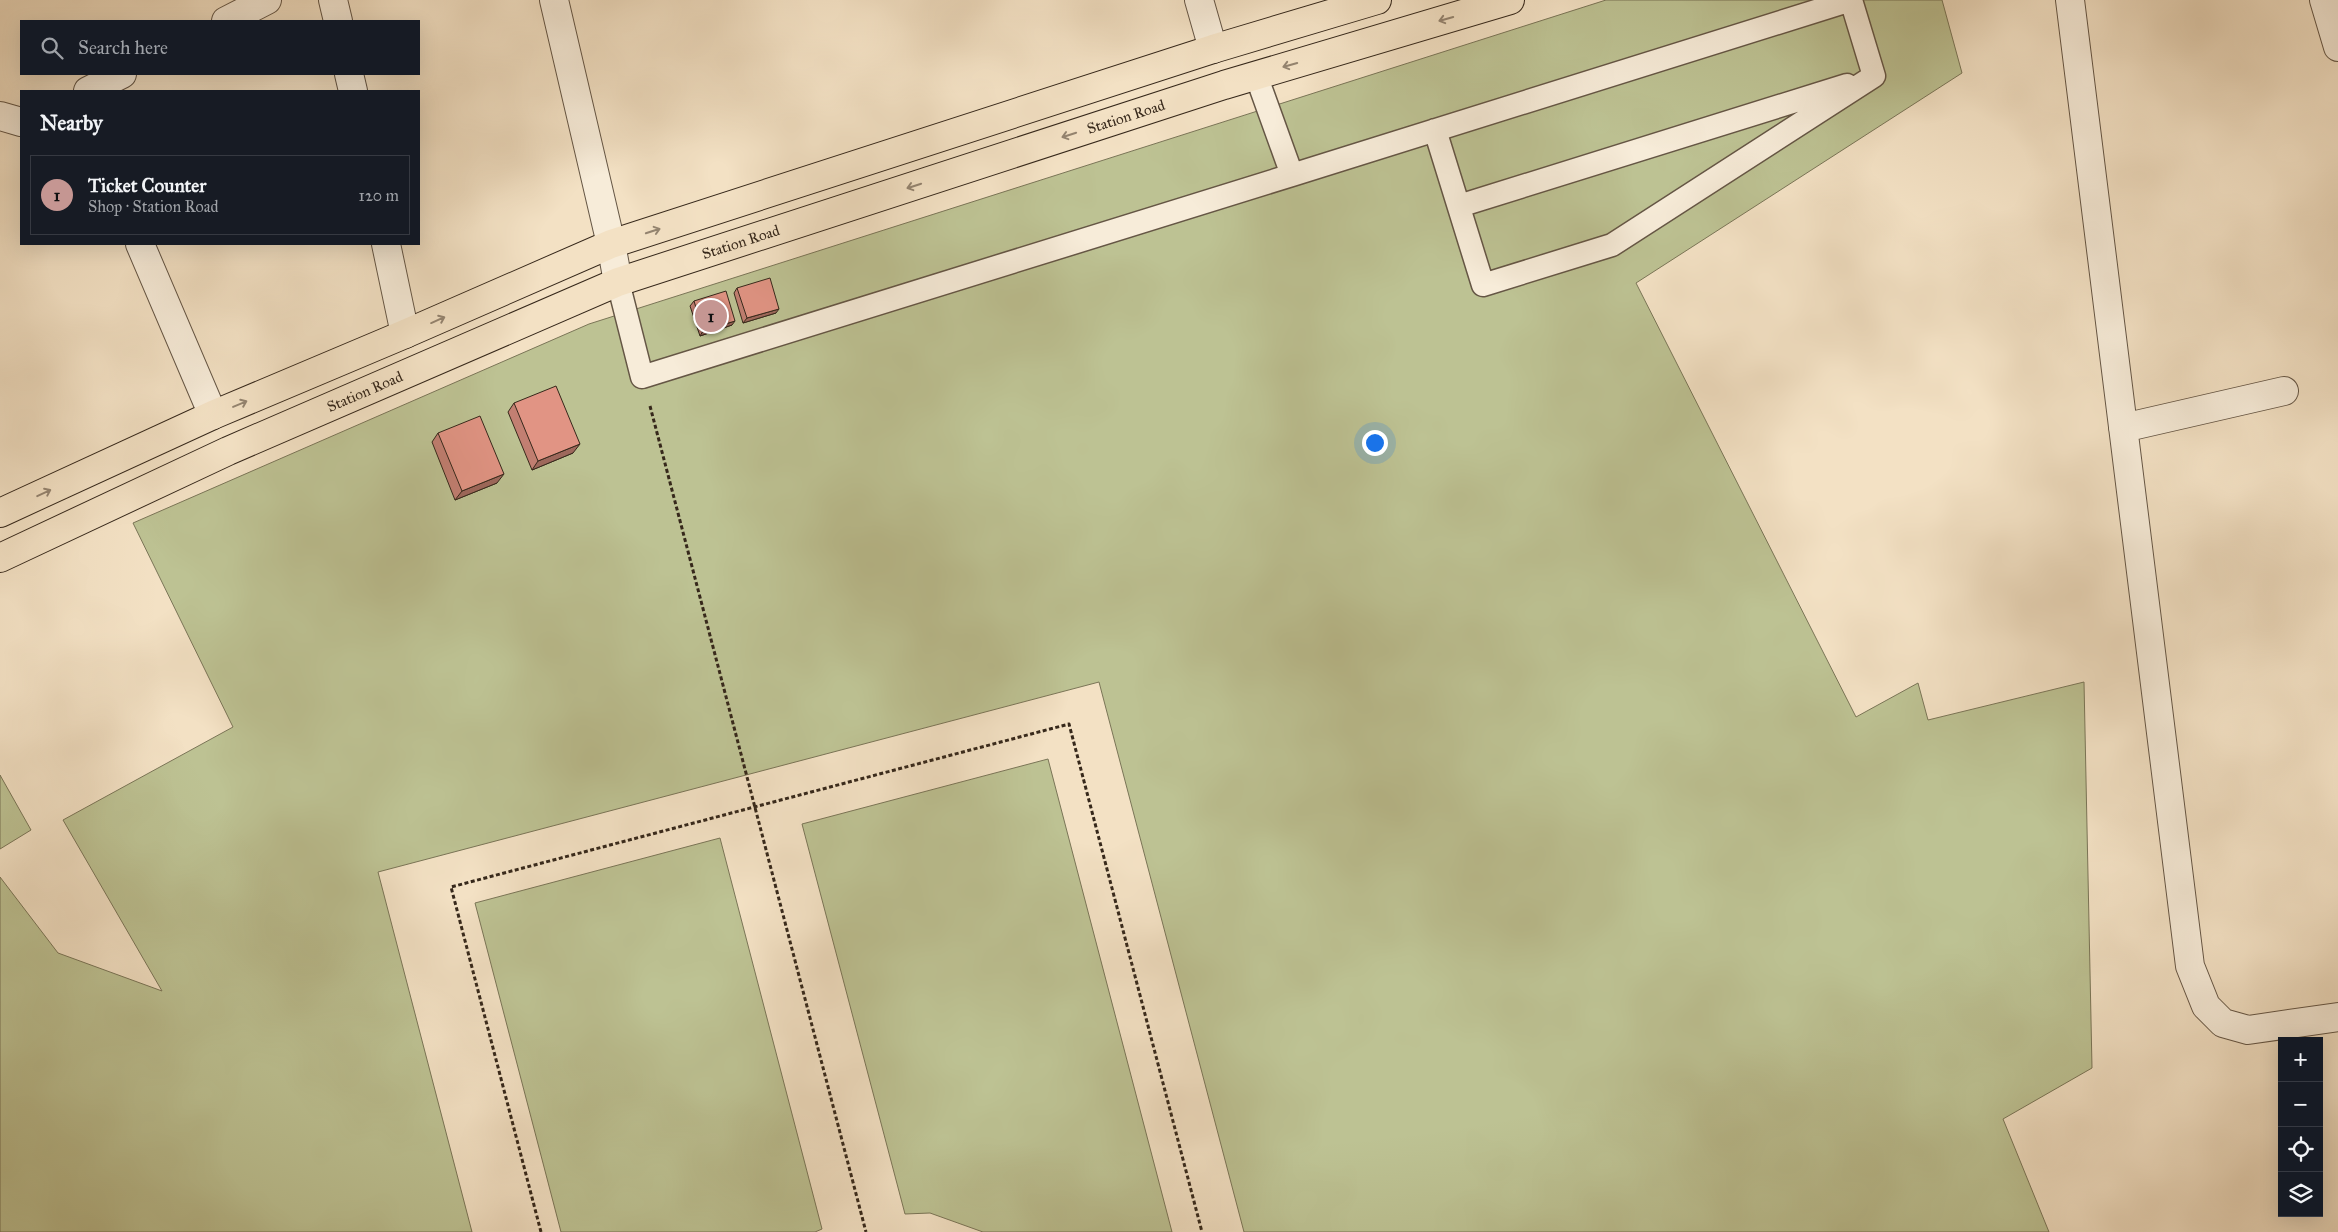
<!DOCTYPE html>
<html lang="en">
<head>
<meta charset="utf-8">
<style>
  body { margin:0; font-family:"IM FELL Great Primer",serif; background:#20242c; color:#f1f3f6 }
  .controls { position:absolute; right:15px; bottom:15px; display:grid; overflow:hidden; border-radius:0px; box-shadow:0 5px 20px #0002 }
  .controls button { width:45px; height:45px; display:grid; place-items:center; padding:0; border:0; border-bottom:1px solid #363941; background:#171b24; color:#f1f3f6; font:25px sans-serif }
  .you { position:absolute; left:1374px; top:442px; width:18px; height:18px; margin:-12px; border:4px solid #fff; border-radius:50%; background:#1a73e8; box-shadow:0 0 0 8px #1a73e833 }
  .badge { display:grid; place-items:center; width:32px; height:32px; border-radius:50%; background:#c59692; color:#111; font-size:16px; font-weight:700 }
  .pin { position:absolute; translate:-50% -50%; border:2px solid #fff; box-shadow:0 1px 5px #0006 }
  .list { margin:0; padding:0; list-style:none }
  h2 { display:flex; justify-content:space-between; align-items:center; height:65px; margin:0; padding:0 20px; font-size:21px }
  h2 small { font-size:16px; font-weight:400; color:#9ea1a6 }
  .list li { display:grid; grid-template-columns:32px 1fr auto; gap:15px; align-items:center; box-sizing:border-box; height:80px; margin:0 10px 10px; padding:0 10px; border:1px solid #363941; border-radius:0px }
  .list b { display:block; font-size:19px; white-space:nowrap }
  .list p { margin:0; font-size:16px; white-space:nowrap; color:#9ea1a6 }
  .list em { font-size:16px; font-style:normal; color:#9ea1a6 }
  .icon { flex:none; width:28px; height:28px; fill:none; stroke:currentColor; stroke-width:2; stroke-linecap:round; stroke-linejoin:round }
  .map { position:relative; flex:none; width:2338px; height:1232px; overflow:hidden }
  .search { position:absolute; background:#171b24; box-shadow:0 5px 20px #0002; left:20px; top:20px; width:400px; height:55px; display:flex; align-items:center; gap:12px; box-sizing:border-box; padding:0 18px; border-radius:0px; color:#9ea1a6; font-size:19px }
  .panel { position:absolute; background:#171b24; box-shadow:0 5px 20px #0002; left:20px; top:90px; width:400px; height:155px; border-radius:0px }
  .map>svg:first-child { display:block }
</style>
</head>
<body>
<div class="map">
<svg width="2338" height="1232" viewBox="0 0 2338 1232">
  <rect width="100%" height="100%" fill="#f3e1c4"/>
  <filter id="stains"><feTurbulence type="fractalNoise" baseFrequency=".004" numOctaves="4"/><feColorMatrix values="0 0 0 0 .2 0 0 0 0 .09 0 0 0 0 .02 0 0 0 .5 -.17"/></filter>
  <radialGradient id="worn" r=".72"><stop offset=".6" stop-color="#630" stop-opacity="0"/><stop offset="1" stop-color="#630" stop-opacity=".3"/></radialGradient>
  <path fill="#bdc293" stroke="#7a7557" d="M1606,0H1942L1962,73L1636,283L1856,717L1918,683L1928,720L2084,682L2092,1068L2003,1119L2049,1232H1244L1099,682L378,872L472,1232H0V877L58,953L162,991L63,820L233,727L133,523L589,324Z
    M1048,759L1172,1232H983L930,1213L905,1214L802,824Z
    M0,775L31,830L0,849Z
    M720,838L822,1229L815,1232H561L475,903Z"/>
  <g fill="none" stroke-linecap="round" stroke-linejoin="round">
    <g stroke="#655645" stroke-width="25">
      <path id="lane" d="M1256,75L1292,175L1851,0L1874,76L1612,245L1483,285L1435,130
        M1459,206L1847,85
        M618,282L642,377L1292,175"/>
    </g>
    <g stroke="#655645" stroke-width="30">
      <path id="street" d="M333,0L338,21
        M554,0L611,244L618,282
        M1199,0L1213,49
        M2070,0L2190,966L2206,1006L2223,1023L2248,1030L2338,1017
        M2324,0L2338,47
        M226,21L267,0
        M349,74L353,91
        M88,91L122,74
        M0,116L21,122
        M140,244L213,415
        M386,244L405,334
        M2123,428L2284,391"/>
    </g>
    <g stroke="#36281b" stroke-width="30">
      <g id="primary">
        <path d="M0,513L213,415L405,334L611,244L1213,49L1377,0"/>
        <path id="s1" d="M0,558L228,451L618,282L1224,85L1510,0"/>
      </g>
    </g>
    <path stroke="#36281b" stroke-width="3" stroke-dasharray="4 2.5" stroke-linecap="butt" d="M650,406L866,1232
      M541,1232L451,887L1069,724L1202,1232"/>
    <use href="#lane" stroke="#f7ecd9" stroke-width="22"/>
    <use href="#street" stroke="#f7ecd9" stroke-width="28"/>
    <use href="#primary" stroke="#f3e1c4" stroke-width="28"/>
  </g>
  <path fill="#c27f72" stroke="#36281b" d="M737,288L776,313L743,323L734,293Z
    M694,301L732,325L700,336L690,306Z
    M514,403L573,453L532,470L508,412Z
    M438,433L497,483L455,500L432,442Z"/>
  <path fill="#9e685c" stroke="#36281b" d="M779,309L776,313L743,323L747,318Z
    M735,321L732,325L700,336L703,331Z
    M580,444L573,453L532,470L538,461Z
    M504,474L497,483L455,500L462,491Z"/>
  <path fill="#e19484" stroke="#36281b" d="M770,278L779,309L747,318L737,288Z
    M726,291L735,321L703,331L694,301Z
    M556,386L580,444L538,461L514,403Z
    M480,416L504,474L462,491L438,433Z"/>
  <defs><path id="oneway-shaft" d="M-6 0H5M1.5-3L5.5 0L1.5 3" fill="none" stroke-width="1.6" stroke-linecap="round" stroke-linejoin="round" transform="scale(1.25)"/></defs>
  <g stroke="#948470">
    <use href="#oneway-shaft" transform="translate(1446 19) rotate(164)"/>
    <use href="#oneway-shaft" transform="translate(1290 65) rotate(164)"/>
    <use href="#oneway-shaft" transform="translate(1069 135) rotate(162)"/>
    <use href="#oneway-shaft" transform="translate(914 186) rotate(162)"/>
    <use href="#oneway-shaft" transform="translate(653 231) rotate(-18)"/>
    <use href="#oneway-shaft" transform="translate(438 320) rotate(-24)"/>
    <use href="#oneway-shaft" transform="translate(240 404) rotate(-23)"/>
    <use href="#oneway-shaft" transform="translate(44 493) rotate(-25)"/>
  </g>
  <g text-anchor="middle" dominant-baseline="central" stroke-width="4.5" stroke-linejoin="round" paint-order="stroke">
    <g font-size="15" fill="#36281b" stroke="#f7ecd9">
      <text stroke="none"><textPath href="#s1" startOffset="1211">Station Road</textPath></text>
      <text stroke="none"><textPath href="#s1" startOffset="806">Station Road</textPath></text>
      <text stroke="none"><textPath href="#s1" startOffset="401">Station Road</textPath></text>
    </g>
  </g>
  <rect width="100%" height="100%" filter="url(#stains)"/>
  <rect width="100%" height="100%" fill="url(#worn)"/>
</svg>
<div class="controls">
<button>+</button>
<button>−</button>
<button><svg class="icon" aria-label="locate" viewBox="0 0 24 24"><circle cx="12" cy="12" r="6"/><path d="M12 2v4M12 18v4M2 12h4M18 12h4"/></svg></button>
<button><svg class="icon" aria-label="layers" viewBox="0 0 24 24"><path d="M12 4l9 5-9 5-9-5zM3 14l9 5 9-5"/></svg></button>
</div>
<div class="you"></div>
<div class="pin badge" style="left:711px;top:316px">1</div>
<div class="search"><svg class="icon" aria-label="search" viewBox="0 0 24 24"><circle cx="10" cy="10" r="6"/><path d="M15 15l6 6"/></svg>Search here</div>
<section class="panel">
<h2>Nearby<small></small></h2>
<ul class="list">
<li><span class="badge">1</span><div><b>Ticket Counter</b><p>Shop · Station Road</p></div><em>120 m</em></li>
</ul>
</section>
</div>
</body>
</html>
